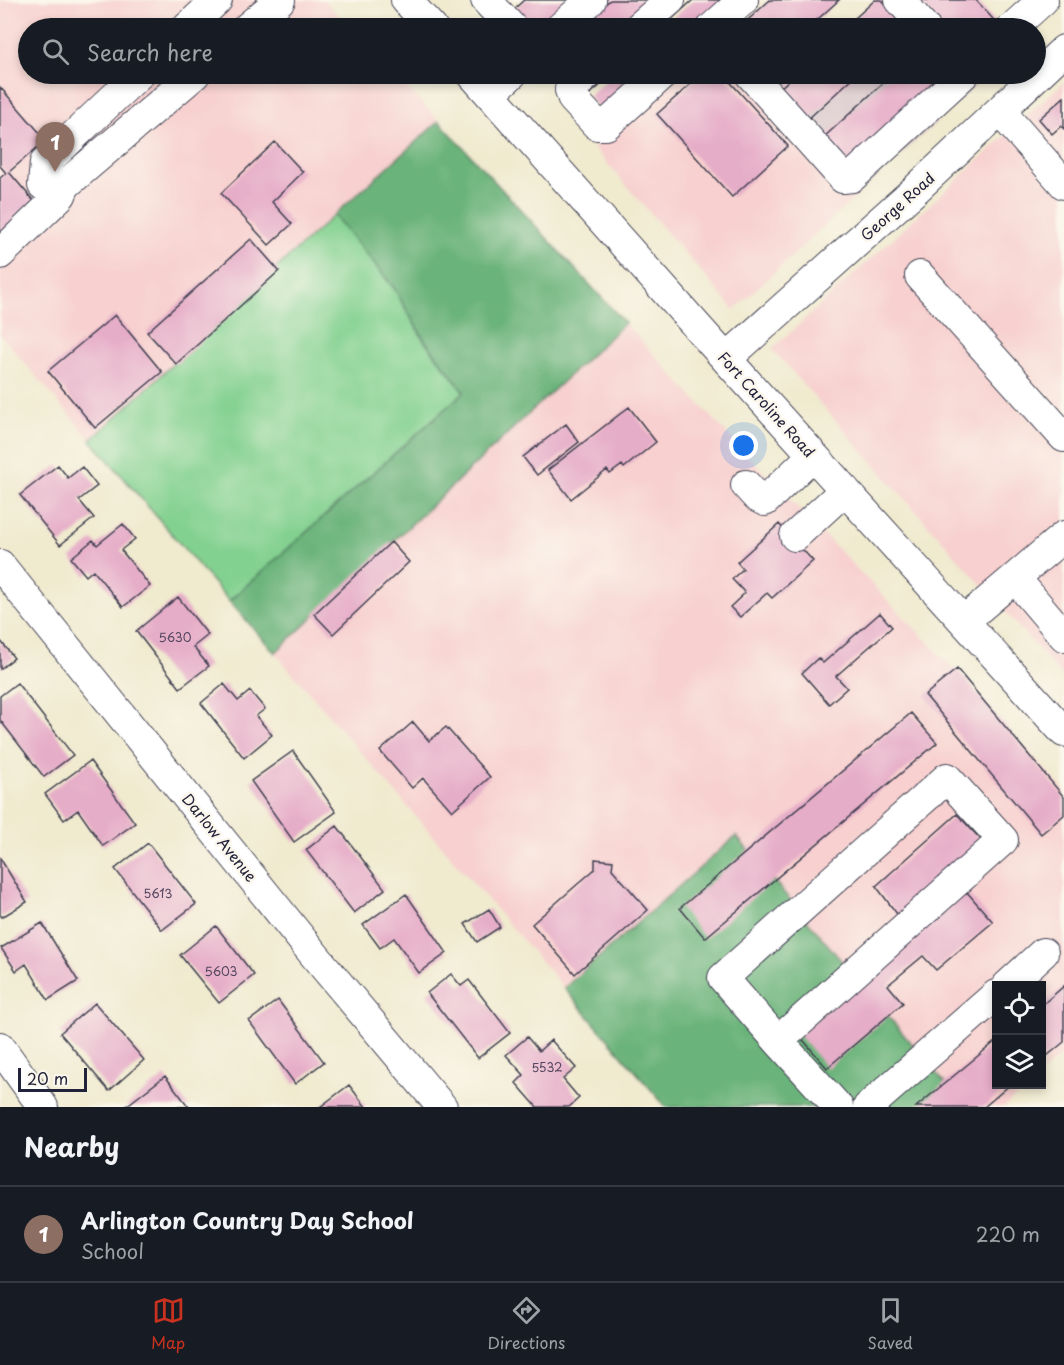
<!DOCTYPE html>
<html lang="en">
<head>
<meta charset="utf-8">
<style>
  body { margin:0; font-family:"Playpen Sans",sans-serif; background:#20242c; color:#f1f3f6 }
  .controls { position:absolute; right:18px; bottom:18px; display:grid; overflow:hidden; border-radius:0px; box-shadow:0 3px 9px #0003 }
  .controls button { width:54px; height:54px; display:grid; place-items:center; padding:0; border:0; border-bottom:2px solid #363941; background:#171b24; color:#f1f3f6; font:30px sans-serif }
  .scale { position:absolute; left:18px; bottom:15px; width:69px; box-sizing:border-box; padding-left:6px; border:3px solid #22223b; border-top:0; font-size:16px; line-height:21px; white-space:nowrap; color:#22223b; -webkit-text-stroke:4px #fbf7ec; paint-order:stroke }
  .you { position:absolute; left:744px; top:446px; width:21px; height:21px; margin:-15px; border:4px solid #fff; border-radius:50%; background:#1a73e8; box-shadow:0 0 0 9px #1a73e833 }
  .badge { display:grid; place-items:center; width:39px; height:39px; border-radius:50%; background:#c8321e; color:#fff; font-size:20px; font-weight:700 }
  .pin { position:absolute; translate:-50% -50px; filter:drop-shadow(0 2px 3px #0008) }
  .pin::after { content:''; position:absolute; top:32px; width:21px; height:18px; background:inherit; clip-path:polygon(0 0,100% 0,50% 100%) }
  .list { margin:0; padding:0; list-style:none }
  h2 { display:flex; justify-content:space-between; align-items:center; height:78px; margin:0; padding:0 24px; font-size:26px }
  h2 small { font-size:20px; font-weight:400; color:#9ea1a6 }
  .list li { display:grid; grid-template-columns:39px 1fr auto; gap:18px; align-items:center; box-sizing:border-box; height:96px; padding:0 24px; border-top:2px solid #363941 }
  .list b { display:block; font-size:22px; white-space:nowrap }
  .list p { margin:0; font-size:20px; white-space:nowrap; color:#9ea1a6 }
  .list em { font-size:20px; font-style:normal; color:#9ea1a6 }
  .icon { flex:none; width:33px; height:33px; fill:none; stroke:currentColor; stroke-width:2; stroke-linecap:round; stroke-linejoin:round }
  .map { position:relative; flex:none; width:1064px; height:1107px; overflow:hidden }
  .search { position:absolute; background:#171b24; box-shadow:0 3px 9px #0003; left:18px; right:18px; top:18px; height:66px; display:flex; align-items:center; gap:15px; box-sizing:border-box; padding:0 21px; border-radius:33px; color:#9ea1a6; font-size:22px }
  .sheet { height:174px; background:#171b24 }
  nav { display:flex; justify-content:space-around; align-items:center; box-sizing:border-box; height:84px; border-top:2px solid #363941; background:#171b24; font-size:16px; color:#9ea1a6 }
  nav a { display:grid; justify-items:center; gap:3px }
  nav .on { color:#c8321e }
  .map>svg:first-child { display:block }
</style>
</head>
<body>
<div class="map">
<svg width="1064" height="1107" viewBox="0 0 1064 1107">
  <rect width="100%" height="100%" fill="#fbf7ec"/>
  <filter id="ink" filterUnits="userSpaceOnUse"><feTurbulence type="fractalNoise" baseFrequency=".0167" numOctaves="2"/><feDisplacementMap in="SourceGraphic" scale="12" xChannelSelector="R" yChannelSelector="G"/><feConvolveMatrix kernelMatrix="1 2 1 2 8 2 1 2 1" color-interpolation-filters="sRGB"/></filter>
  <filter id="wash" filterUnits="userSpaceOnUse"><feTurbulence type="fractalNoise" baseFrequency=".008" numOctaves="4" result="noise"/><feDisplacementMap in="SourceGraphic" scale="24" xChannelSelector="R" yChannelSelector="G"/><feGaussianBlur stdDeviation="1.35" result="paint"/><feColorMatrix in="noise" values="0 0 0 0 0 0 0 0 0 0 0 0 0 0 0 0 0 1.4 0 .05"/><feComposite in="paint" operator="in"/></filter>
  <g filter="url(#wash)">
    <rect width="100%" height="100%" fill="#f0eacf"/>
    <path fill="#f7d0cf" d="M0,0H324L351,28H28V74H394L439,121L334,215L91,440L0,334Z
      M676,74H741L853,199L734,310L593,147Z
      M1064,82V678L772,349Z
      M625,323L741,449L952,667L1064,790V1052L1042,1073V986H996V1084L1029,1085L1004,1107H965L736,837L564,988L275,653Z"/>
    <path fill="#d2bec5" d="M741,74H988L853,199Z"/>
    <path fill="#83d190" stroke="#527a66" stroke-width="1.5" d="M334,215L394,288L423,339L464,392L229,601L91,440Z"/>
    <path fill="#6ab37a" stroke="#466a5a" stroke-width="1.5" d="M439,121L625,323L275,653L229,601L464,392L423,338L394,288L334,215Z
      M736,836L965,1107H666L564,988Z"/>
    <g id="blocks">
      <path fill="#e6adc8" d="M524,0H574L543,28H530L513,10Z
        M610,0H656L625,28H579Z
        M693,0H733L702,28H662Z
        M770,0H839L808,28H739Z
        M875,0H882L907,27L905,28H844Z
        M917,0H976L1000,27L943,28Z
        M613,74H653L607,117L588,96Z
        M702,74H723L788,146L732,197L657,114Z
        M796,74H857L807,120L779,89Z
        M893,74H949L852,169L823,138Z
        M0,87L46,140L9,172L38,206L0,239V178L6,173L0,166Z
        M1064,97V129L1061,126L1052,134L1039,119Z
        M275,142L303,172L272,202L292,224L269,245L221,193Z
        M251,239L279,271L176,364L147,332Z
        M115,315L162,372L95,428L48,371Z
        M629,407L656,442L624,468L622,465L610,474L607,470L571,499L548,470Z
        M566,424L579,442L537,475L523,457Z
        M58,465L68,478L82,467L97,486L79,500L94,518L60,545L20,495Z
        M123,524L135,539L121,550L150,586L123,607L93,570L86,576L71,558L93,540L97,545Z
        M779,524L813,561L772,598L767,593L740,617L730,607L745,593L732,579L743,569L737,562Z
        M391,542L409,562L333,634L314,614Z
        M178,597L208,635L193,647L209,666L180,688L136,631Z
        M880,613L892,627L836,676L847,688L829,704L802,673L818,658L823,663Z
        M0,640L14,658L0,669Z
        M957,669L1064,797V815L1041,834L925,695Z
        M17,683L73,755L44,777L0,720V696Z
        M224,684L238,701L250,691L265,709L256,716L272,735L244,758L201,703Z
        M911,713L937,743L705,938L680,908Z
        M413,722L429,741L446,727L490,777L452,811L423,778L412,788L380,751Z
        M293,751L336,812L294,842L251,781Z
        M90,761L135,823L103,846L78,810L64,820L45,794Z
        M957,814L984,843L900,918L876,886Z
        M337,826L385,889L354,913L306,850Z
        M148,843L196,904L162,930L115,869Z
        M0,858L27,902L2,917L0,915Z
        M595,859L613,861L612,869L648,910L575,974L532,924L595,869Z
        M966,891L993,922L936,970L923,956L888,985L903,1003L827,1068L798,1034Z
        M406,894L447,953L419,973L394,938L380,948L363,925Z
        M489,909L500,927L477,942L465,924Z
        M42,923L78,981L48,1000L26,964L16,971L1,948Z
        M216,926L254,975L219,1003L180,955Z
        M451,974L461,986L469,980L510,1033L478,1058L427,993Z
        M1064,986V1042L1042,1060V1005Z
        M278,1000L324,1062L295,1084L249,1021Z
        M95,1003L144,1060L109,1091L60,1033Z
        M527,1037L539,1051L551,1040L576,1068L563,1079L579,1098L569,1107H537L516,1083L524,1075L506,1055Z
        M996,1041V1084H1011L984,1107H916Z
        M165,1076L189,1107H125Z
        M349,1085L366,1107H320Z"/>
    </g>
  </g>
  <g filter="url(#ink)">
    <use href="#blocks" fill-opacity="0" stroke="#414051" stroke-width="1.5"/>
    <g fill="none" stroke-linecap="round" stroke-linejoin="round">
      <g stroke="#414051" stroke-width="32">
        <path id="minor" d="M406,0L432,28
          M486,0L512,28
          M900,0L925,28
          M187,28L217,0
          M247,28L280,0
          M560,28L591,0
          M638,28L670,0
          M712,28L743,0
          M1012,28L1043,0
          M139,74L45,163L43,185H65L195,74
          M472,74L726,359L1064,732
          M588,74L570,90L573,99L597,125H606L663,74
          M750,74L843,178L852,177L964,74
          M490,94L512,74
          M1000,111L1064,184
          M0,254L61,195L65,185
          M920,276L1064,437
          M726,359L914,191L1064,50
          M746,485L757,497L765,501L813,455
          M795,536L845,490
          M0,565L316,957L442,1107
          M1015,578L1064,636
          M964,621L1064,536
          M947,778L1003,840L778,1041L723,978Z
          M1007,986L1043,953
          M778,1041L838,1107
          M0,1047L43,1107
          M868,1107L996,995"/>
      </g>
      <use href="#minor" stroke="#fff" stroke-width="30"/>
    </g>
  </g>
  <g text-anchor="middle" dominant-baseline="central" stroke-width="5" stroke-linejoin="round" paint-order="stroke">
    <g font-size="12" fill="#53455e">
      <text x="175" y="637">5630</text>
      <text x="158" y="893">5613</text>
      <text x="221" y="971">5603</text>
      <text x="547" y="1067">5532</text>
    </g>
    <g font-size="15" fill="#22223b" stroke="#fbf7ec">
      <text transform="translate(897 206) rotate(-42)">George Road</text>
      <text transform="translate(767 404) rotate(48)">Fort Caroline Road</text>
      <text transform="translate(220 837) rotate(51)">Darlow Avenue</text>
    </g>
  </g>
</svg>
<div class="controls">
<button><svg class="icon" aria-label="locate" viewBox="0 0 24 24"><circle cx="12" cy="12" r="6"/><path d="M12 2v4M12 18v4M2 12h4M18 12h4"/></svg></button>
<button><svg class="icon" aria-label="layers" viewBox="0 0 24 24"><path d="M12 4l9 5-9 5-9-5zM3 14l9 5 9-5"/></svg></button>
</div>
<div class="scale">20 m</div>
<div class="you"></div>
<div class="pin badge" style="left:55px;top:172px;background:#8d6e63">1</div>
<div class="search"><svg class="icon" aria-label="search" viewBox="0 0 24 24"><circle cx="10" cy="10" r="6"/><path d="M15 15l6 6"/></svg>Search here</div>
</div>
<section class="sheet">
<h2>Nearby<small></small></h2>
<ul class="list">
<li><span class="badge" style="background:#8d6e63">1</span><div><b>Arlington Country Day School</b><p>School</p></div><em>220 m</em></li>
</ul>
</section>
<nav>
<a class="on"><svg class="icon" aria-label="map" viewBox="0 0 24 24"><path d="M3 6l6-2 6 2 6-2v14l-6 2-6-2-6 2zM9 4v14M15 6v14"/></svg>Map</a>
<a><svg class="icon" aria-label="directions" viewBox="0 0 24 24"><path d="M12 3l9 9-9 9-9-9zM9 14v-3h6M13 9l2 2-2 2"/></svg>Directions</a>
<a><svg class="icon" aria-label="saved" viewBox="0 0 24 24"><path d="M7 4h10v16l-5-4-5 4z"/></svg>Saved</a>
</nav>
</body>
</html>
